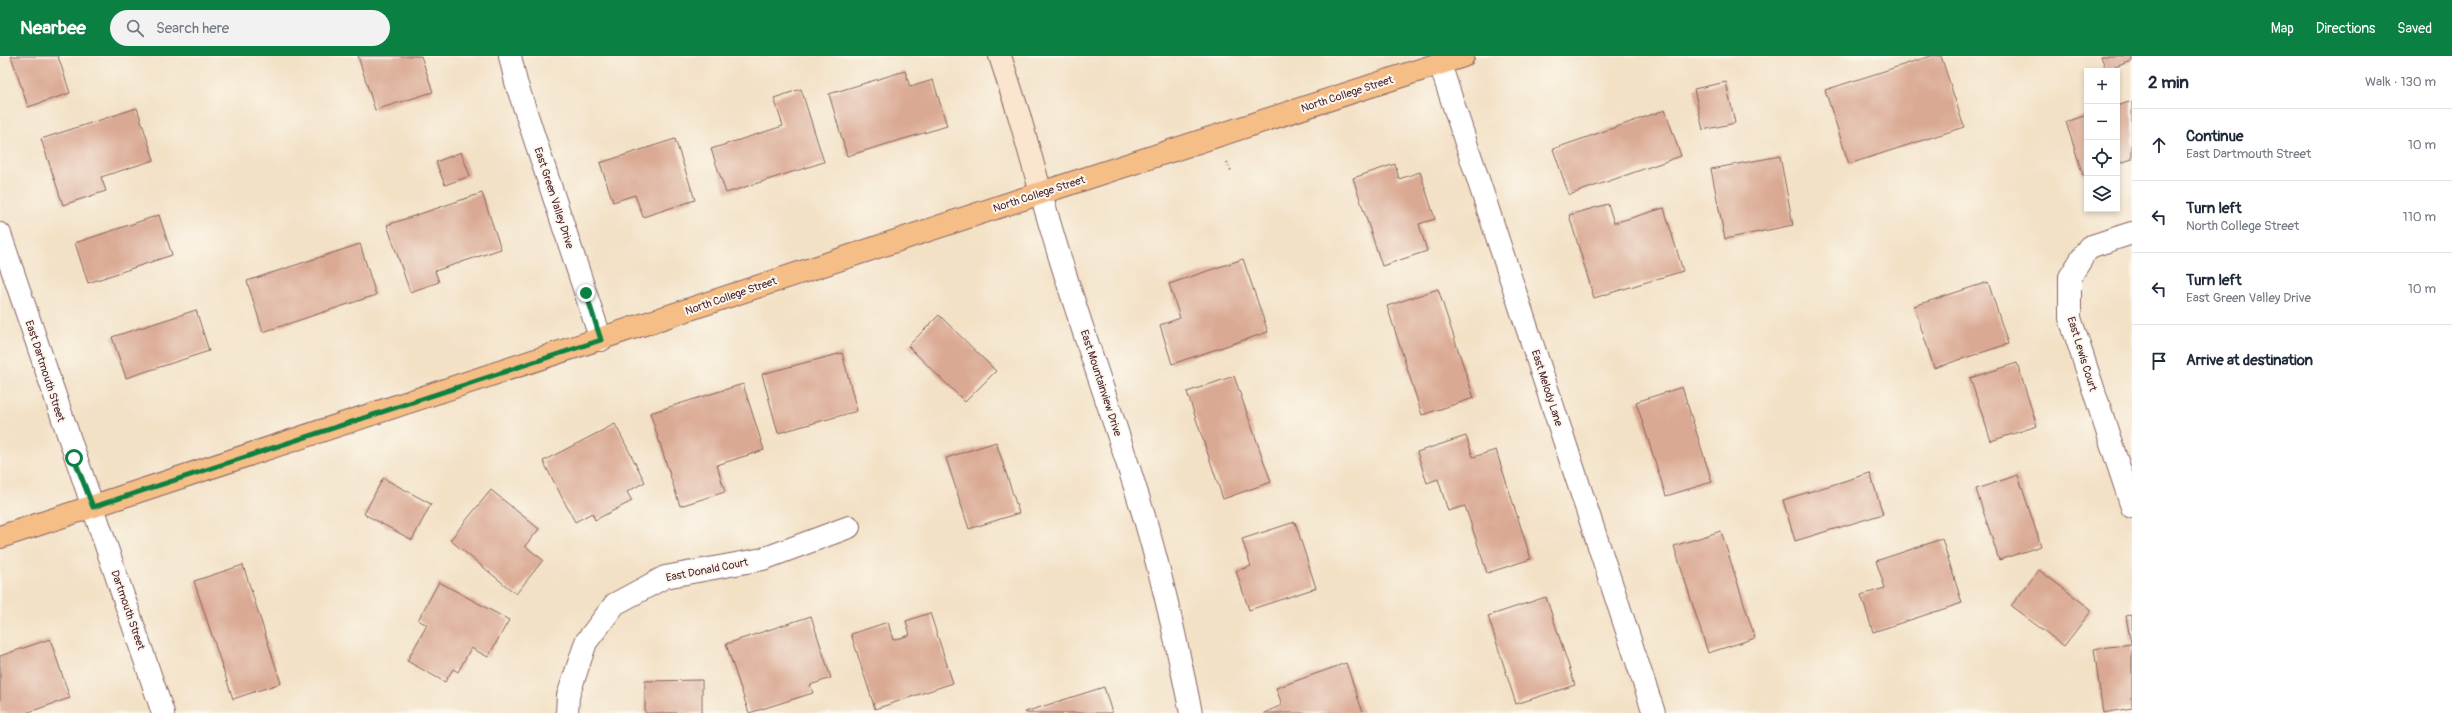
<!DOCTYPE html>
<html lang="en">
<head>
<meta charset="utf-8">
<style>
  body { margin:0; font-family:Pangolin,sans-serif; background:#f2f2f3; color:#1f2937 }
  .controls { position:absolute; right:12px; top:12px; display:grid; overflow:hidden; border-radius:0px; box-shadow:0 2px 6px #0003 }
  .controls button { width:36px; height:36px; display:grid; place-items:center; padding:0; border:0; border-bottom:1px solid #e0e1e3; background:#fff; color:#1f2937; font:20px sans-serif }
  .stop { position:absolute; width:12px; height:12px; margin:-9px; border:3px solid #0b8043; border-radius:50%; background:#fff }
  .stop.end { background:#0b8043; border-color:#fff; box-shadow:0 1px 4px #0008 }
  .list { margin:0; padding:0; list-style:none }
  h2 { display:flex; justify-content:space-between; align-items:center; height:52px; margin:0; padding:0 16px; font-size:17px }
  h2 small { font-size:13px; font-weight:400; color:#747a83 }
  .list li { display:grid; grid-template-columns:26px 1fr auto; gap:12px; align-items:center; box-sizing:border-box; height:72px; padding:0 16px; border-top:1px solid #e0e1e3 }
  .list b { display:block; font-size:15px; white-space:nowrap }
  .list p { margin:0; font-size:13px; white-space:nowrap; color:#747a83 }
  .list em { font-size:13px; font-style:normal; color:#747a83 }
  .icon { flex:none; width:22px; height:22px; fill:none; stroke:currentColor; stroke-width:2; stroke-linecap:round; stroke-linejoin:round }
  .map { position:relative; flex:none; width:2132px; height:657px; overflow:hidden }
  header { display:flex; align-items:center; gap:24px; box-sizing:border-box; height:56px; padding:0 20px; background:#0b8043; color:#fff }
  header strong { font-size:19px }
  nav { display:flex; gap:22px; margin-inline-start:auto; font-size:14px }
  .search { width:280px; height:36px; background:#f2f2f3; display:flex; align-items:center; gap:10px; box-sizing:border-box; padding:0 14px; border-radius:22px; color:#747a83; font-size:15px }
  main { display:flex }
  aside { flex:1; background:#fff }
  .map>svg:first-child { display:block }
</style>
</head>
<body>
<header>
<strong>Nearbee</strong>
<div class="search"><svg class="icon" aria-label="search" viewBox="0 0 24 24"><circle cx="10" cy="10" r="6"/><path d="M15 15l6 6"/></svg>Search here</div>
<nav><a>Map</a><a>Directions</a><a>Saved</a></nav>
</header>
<main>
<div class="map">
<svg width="2132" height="657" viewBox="0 0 2132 657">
  <rect width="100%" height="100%" fill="#fbf7ec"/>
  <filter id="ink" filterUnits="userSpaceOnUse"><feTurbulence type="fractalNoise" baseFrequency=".025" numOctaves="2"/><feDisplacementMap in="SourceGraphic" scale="8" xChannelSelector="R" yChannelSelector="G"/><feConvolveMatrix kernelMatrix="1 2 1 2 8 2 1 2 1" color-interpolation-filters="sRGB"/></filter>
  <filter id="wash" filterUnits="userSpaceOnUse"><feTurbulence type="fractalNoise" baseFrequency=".012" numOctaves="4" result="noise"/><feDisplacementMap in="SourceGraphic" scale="16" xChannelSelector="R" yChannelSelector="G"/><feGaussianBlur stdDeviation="0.9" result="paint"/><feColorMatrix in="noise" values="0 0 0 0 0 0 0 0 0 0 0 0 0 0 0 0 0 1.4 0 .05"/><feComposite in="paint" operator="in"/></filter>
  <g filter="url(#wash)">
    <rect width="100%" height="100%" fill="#f3e1c6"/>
    <g id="blocks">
      <path fill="#daa993" d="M11,0H58L70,37L28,51Z
        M358,0H421L433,36L375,54Z
        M1931,0H1941L1964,71L1849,108L1825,34Z
        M2101,0H2132V5L2106,14Z
        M905,15L910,31L933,24L947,70L847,100L829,38Z
        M1726,26L1735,67L1703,74L1694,33Z
        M801,33L824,106L726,137L711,93L783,70L774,42Z
        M2132,45V103L2117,108V50Z
        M137,52L154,104L101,121L106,135L63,149L41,83Z
        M1665,54L1681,100L1569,139L1553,93Z
        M2087,59V118L2083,119L2066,66Z
        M675,83L695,144L643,161L635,139L613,146L600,107Z
        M461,96L470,120L445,129L436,106Z
        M1780,100L1793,169L1725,183L1711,113Z
        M1395,108L1399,123L1420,116L1435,163L1419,168L1427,195L1382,210L1353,122Z
        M482,137L501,193L435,215L439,226L410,236L387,169Z
        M1608,148L1614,167L1664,152L1683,215L1594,242L1569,159Z
        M159,159L172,199L88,227L75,187Z
        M360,188L376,239L263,276L247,225Z
        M1243,203L1268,276L1172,308L1160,269L1180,262L1169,228Z
        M1988,226L2008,288L1934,312L1914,250Z
        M1438,233L1474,342L1422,359L1387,250Z
        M196,254L209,295L126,322L112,281Z
        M939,259L996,315L965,346L908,290Z
        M842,297L857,355L778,377L762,318Z
        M2017,307L2037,370L1991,385L1970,322Z
        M1234,320L1271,426L1223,443L1187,336Z
        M743,328L764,394L717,409L725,436L680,450L650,357Z
        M1682,331L1712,426L1666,440L1636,346Z
        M615,368L645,426L627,436L632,445L595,464L592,457L575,466L543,405Z
        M1466,380L1473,401L1496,394L1531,503L1487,517L1465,450L1448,455L1438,423L1427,427L1417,396Z
        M996,386L1019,457L969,473L946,402Z
        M1870,417L1883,458L1795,485L1783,444Z
        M2018,419L2041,490L1999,504L1976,433Z
        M383,422L431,448L412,484L364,458Z
        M491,434L539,473L525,490L543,504L516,538L450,484Z
        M1295,466L1316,532L1249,554L1236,515L1251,510L1242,483Z
        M1721,475L1755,582L1708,597L1674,490Z
        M1942,483L1962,547L1873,576L1861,539L1885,532L1876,505Z
        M243,509L281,627L233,643L194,525Z
        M2039,514L2092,554L2064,590L2011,550Z
        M439,526L509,564L488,601L471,592L458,616L453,613L445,626L407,605L427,569L418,564Z
        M1546,541L1575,629L1516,648L1488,560Z
        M930,557L953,627L875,653L851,578L888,566L893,584L910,579L906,565Z
        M2132,559V652L2103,657L2094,593L2131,588L2126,560Z
        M811,560L831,622L810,629L813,637L749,657L726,588Z
        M50,583L70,642L26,657H0V600Z
        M1346,607L1363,657H1264L1282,649L1276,632Z
        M702,624V657H645V625Z
        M1104,631L1112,657H1026L1025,656Z"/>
    </g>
  </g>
  <g filter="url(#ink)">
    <use href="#blocks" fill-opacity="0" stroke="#856361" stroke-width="1"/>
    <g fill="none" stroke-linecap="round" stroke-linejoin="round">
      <g stroke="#856361" stroke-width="24">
        <path id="minor" d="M510,0L516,26L601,284
          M1440,8L1654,657
          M2132,177L2089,191L2070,221V262L2132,451
          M0,178C53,338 109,497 163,657
          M567,657L568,640L586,586L615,548L665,521L763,503L849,471"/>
      </g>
      <g stroke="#856361" stroke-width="24">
        <path id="tertiary" d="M1041,137C1067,234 1103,329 1133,425C1158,501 1175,579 1191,657"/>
      </g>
      <g stroke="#856361" stroke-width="24">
        <path id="secondary" d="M1000,0L1019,59L1041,137"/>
      </g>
      <g stroke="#856361" stroke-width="24">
        <path id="primary" d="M0,481L1041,137L1463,0"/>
      </g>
      <path stroke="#856361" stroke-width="2.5" stroke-dasharray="1 3" stroke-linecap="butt" d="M1227,106L1231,115"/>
      <use href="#minor" stroke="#fff" stroke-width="22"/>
      <use href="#tertiary" stroke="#fff" stroke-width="22"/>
      <use href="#secondary" stroke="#fbe5cf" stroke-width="22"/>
      <use href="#primary" stroke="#f6be87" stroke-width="22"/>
    </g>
  </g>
  <g fill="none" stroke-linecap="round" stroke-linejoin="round" filter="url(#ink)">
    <path stroke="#0b8043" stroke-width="5" d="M74,402L93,451L601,284L586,237"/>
  </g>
  <g text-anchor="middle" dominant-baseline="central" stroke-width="4" stroke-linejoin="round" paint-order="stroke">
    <g font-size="11" fill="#4a1f2b" stroke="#fbf7ec">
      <text transform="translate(1347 38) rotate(-18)">North College Street</text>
      <text transform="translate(1039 138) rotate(-18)">North College Street</text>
      <text transform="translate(554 142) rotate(72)">East Green Valley Drive</text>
      <text transform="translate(731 240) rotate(-19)">North College Street</text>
      <text transform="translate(2082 298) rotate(73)">East Lewis Court</text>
      <text transform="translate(45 315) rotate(72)">East Dartmouth Street</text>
      <text transform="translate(1101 327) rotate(72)">East Mountainview Drive</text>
      <text transform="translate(1547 332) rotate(72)">East Melody Lane</text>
      <text transform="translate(707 514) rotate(-11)">East Donald Court</text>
      <text transform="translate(128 554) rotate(71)">Dartmouth Street</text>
    </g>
  </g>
</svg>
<div class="controls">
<button>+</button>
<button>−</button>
<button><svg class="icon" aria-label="locate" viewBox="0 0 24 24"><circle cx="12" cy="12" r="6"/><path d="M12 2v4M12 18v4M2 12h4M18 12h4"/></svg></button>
<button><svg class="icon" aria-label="layers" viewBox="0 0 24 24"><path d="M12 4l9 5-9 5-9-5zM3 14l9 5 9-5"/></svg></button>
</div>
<div class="stop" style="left:74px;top:402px"></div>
<div class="stop end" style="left:586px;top:237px"></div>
</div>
<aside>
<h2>2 min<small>Walk · 130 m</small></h2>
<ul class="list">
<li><svg class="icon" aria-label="ahead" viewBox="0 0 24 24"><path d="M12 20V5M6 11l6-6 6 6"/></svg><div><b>Continue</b><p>East Dartmouth Street</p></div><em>10 m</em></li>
<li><svg class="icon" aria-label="left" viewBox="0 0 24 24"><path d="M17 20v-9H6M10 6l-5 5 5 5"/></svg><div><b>Turn left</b><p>North College Street</p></div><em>110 m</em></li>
<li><svg class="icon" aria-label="left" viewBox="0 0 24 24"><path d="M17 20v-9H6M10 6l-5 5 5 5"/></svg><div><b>Turn left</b><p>East Green Valley Drive</p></div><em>10 m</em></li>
<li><svg class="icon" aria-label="arrive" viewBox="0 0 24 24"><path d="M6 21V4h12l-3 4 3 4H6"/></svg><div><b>Arrive at destination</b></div></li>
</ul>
</aside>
</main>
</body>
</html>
